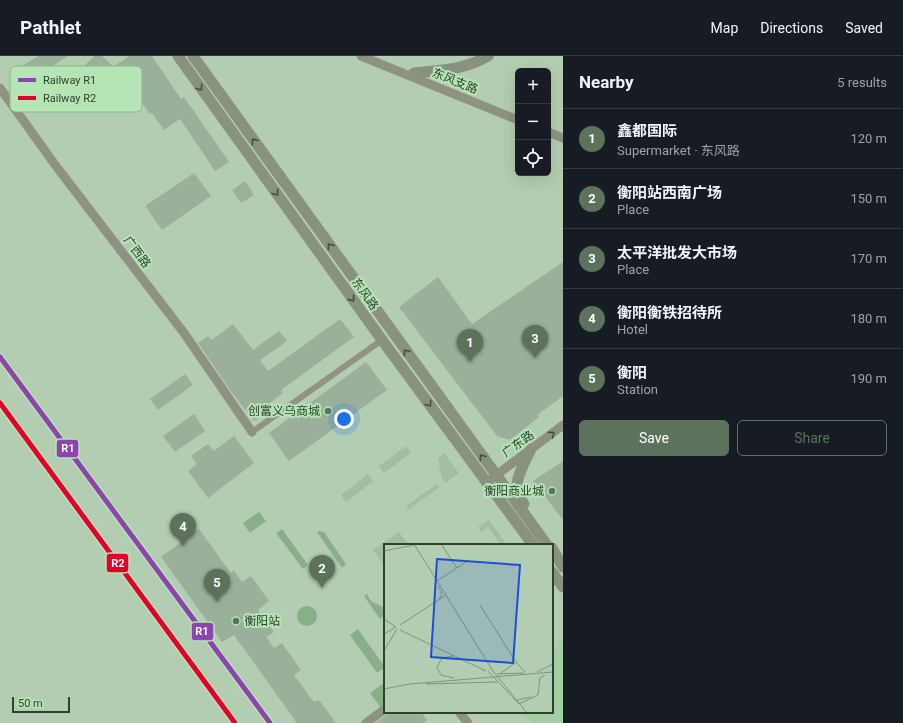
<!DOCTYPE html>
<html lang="en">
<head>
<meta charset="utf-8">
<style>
  body { margin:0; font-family:Roboto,"Noto Sans SC",sans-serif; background:#20242c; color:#f1f3f6 }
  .controls { position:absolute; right:12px; top:12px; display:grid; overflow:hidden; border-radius:6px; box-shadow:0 4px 16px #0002 }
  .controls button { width:36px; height:36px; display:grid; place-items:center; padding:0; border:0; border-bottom:1px solid #363941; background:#171b24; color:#f1f3f6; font:20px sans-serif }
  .scale { position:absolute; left:12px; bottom:10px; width:58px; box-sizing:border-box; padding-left:4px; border:2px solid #2e412e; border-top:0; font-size:11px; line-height:14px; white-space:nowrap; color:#2e412e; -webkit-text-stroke:3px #b5e5b4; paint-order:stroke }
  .you { position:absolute; left:344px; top:363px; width:14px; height:14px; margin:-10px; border:3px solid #fff; border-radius:50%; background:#1a73e8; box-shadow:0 0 0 6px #1a73e833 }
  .badge { display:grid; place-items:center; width:26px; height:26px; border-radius:50%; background:#5c725c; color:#fff; font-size:13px; font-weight:700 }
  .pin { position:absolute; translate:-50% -33px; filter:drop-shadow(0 1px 2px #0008) }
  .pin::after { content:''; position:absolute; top:21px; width:14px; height:12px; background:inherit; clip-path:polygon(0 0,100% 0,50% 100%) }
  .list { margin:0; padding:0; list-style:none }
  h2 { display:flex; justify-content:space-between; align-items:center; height:52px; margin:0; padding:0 16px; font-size:17px }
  h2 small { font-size:13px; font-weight:400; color:#9ea1a6 }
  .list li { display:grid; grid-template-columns:26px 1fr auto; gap:12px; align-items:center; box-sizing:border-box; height:60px; padding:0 16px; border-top:1px solid #363941 }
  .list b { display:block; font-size:15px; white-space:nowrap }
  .list p { margin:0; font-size:13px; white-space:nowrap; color:#9ea1a6 }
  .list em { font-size:13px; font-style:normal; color:#9ea1a6 }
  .actions { display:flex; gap:8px; padding:12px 16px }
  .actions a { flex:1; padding:9px 0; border:1px solid #5c725c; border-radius:6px; text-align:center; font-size:14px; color:#5c725c }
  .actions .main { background:#5c725c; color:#fff }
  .icon { flex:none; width:22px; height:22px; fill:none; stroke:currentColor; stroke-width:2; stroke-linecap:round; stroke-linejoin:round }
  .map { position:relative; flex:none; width:563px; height:667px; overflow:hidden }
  header { display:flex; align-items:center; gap:24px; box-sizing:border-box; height:56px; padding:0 20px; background:#171b24; border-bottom:1px solid #363941 }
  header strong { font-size:19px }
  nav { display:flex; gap:22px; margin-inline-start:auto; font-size:14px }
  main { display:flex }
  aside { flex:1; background:#171b24 }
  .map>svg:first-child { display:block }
</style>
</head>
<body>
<header>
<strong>Pathlet</strong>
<nav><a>Map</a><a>Directions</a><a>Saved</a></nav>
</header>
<main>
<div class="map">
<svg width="563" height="667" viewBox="0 0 563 667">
  <rect width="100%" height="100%" fill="#b2cdb2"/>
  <path fill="#a5cea4" d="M563,585V667H531L522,656H552V594Z"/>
  <path fill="#a1bea1" d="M406,390L411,397L384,417L379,410Z
    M444,397L459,417L445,427C440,420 440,412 438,403Z
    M368,418L373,425L346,446L341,439Z
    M437,428L440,431L409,453L406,450Z
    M489,464L507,489H501L488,471L481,476L478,471Z
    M399,476L409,489H385V511L373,494Z"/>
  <path fill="#89af88" d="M259,456L266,465L250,477L243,467Z
    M282,473L308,509L303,513L276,477Z
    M319,475L324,476L346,508L342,512L317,476Z
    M367,538C369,541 369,543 371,545C377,550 385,547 385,559L380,563L364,540Z
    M297 560a10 10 0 1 1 20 0a10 10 0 1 1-20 0Z
    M358,573L385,611L377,617L350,579Z
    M385,626V649L381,652L370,637Z"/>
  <path fill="#9bb09b" d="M38,0H68L24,28L15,15Z
    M94,0H102L116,13L102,26L85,9Z
    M129,0H152L181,43L184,41L229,106L215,115L180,63L164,74L152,57L150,58L116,9Z
    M194,117L211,140L162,174L145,150Z
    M245,125L254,139L241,147L232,134Z
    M563,206V340L537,359L539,361L510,384L497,380L399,251L438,221L472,268Z
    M340,263L354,281L281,334L283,337L259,355L262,359L254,365L230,334L198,287L208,280L212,284L233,268L253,294L279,275L287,285L260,304L268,315Z
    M366,306L387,334L289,405L269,377Z
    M185,318L193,329L158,354L150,343Z
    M194,358L205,375L175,396L163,380Z
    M234,380L254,407L208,442L188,415L197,408L191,400L208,388L214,395Z
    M563,405V464L540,434L537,437L533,431L536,429L533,425Z
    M199,473L231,517L234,514L242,526L251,520L269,545L258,554L274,576L266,581L274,592L282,587L301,614L294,619L314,646L319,644L336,667H297L234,579L222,586L161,501Z
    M390,656H421L427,664L423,667H376Z"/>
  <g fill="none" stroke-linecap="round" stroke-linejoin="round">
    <path stroke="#929287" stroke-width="6" d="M252,376L382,284"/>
    <path stroke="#8e9282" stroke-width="9" d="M361,0L518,64
      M0,32L56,110L184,277L252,376
      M548,76L563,82
      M487,426L563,369
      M459,656L468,667
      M366,667L385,653"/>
    <path stroke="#89917f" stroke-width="11" d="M178,0L382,284L533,489
      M193,0L547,489
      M414,17C441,14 464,14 488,0
      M524,448C521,444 517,439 517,434C515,423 526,403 531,393
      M552,492L563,511
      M552,516L563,531"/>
    <g stroke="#b5e5b4" stroke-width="8">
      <path id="rail-1" d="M0,301L270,667"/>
    </g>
    <g stroke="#b5e5b4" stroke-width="8">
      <path id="rail-2" d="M0,347L235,667"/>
    </g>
    <use href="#rail-1" stroke="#8e44ad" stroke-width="5"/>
    <use href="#rail-2" stroke="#e4002b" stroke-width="5"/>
  </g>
  <defs><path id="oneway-chevron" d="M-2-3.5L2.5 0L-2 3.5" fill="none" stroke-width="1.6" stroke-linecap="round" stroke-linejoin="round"/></defs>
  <g stroke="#40513e">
    <use href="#oneway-chevron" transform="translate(200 32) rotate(54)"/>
    <use href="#oneway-chevron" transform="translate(254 85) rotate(-126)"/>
    <use href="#oneway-chevron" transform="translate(276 137) rotate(54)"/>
    <use href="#oneway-chevron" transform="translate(330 190) rotate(-126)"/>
    <use href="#oneway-chevron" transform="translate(352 243) rotate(54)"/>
    <use href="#oneway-chevron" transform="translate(406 296) rotate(-126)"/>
    <use href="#oneway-chevron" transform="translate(429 348) rotate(54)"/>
    <use href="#oneway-chevron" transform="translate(482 401) rotate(-126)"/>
  </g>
  <use stroke="#41513f" href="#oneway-chevron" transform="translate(552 378) rotate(-36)"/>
  <g fill="#5c725c" stroke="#b5e5b4" stroke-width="1.5">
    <circle cx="328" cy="355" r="4"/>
    <circle cx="552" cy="435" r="4"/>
    <circle cx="236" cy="565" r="4"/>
  </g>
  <g text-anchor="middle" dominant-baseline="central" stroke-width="4" stroke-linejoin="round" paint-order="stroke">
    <g font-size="12" fill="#2e412e" stroke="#b5e5b4">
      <text transform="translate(455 25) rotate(22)">东风支路</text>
      <text transform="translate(137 196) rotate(53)">广西路</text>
      <text transform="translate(365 238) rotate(54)">东风路</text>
      <text transform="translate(518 388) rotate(-36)">广东路</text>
    </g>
    <g font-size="12" fill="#2e412e" stroke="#b5e5b4" text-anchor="end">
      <text x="320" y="355">创富义乌商城</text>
      <text x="544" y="435">衡阳商业城</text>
      <text x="244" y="565" text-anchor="start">衡阳站</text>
    </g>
  </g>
  <g transform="translate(384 488)">
    <rect width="169" height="169" fill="#b2cdb2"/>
    <path fill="none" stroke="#7d957d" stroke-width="1" d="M30,0L109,127L143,169M57,0L73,24M0,7L30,1M53,37L85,16M54,42L58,50L55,56M96,61L132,118M0,75L12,83L0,90M16,81L62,51M16,86L102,127M0,107L13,85M69,112L58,114L53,123L57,131L70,134M104,127L135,160L154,151L156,134L161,131M153,128L169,120M113,130L140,129M116,130L132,118L141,128M42,140L113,138M0,145L26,140L169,128M133,156L147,153"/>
    <path fill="#1d4ed8" fill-opacity="0.15" stroke="#1d4ed8" stroke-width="2" d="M53,15L136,21L129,119L47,113Z"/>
    <rect width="169" height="169" fill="none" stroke="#2e412e" stroke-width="2"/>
  </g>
  <rect x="10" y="10" width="132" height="46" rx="6" fill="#b5e5b4" stroke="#8cb48c" stroke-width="1"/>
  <rect x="18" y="22" width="18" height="4" fill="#8e44ad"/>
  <rect x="18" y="40" width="18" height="4" fill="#e4002b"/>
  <g font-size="11" fill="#2e412e">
    <text x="43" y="28">Railway R1</text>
    <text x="43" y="46">Railway R2</text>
  </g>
  <g stroke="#b5e5b4" stroke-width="1.5">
    <rect x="56" y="383" width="23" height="19" rx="4" fill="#8e44ad"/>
    <rect x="106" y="497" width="23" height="20" rx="4" fill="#e4002b"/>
    <rect x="191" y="566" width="23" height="19" rx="4" fill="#8e44ad"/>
  </g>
  <g font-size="11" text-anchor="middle" font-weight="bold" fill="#fff">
    <text x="68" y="396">R1</text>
    <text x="118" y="511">R2</text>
    <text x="202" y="579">R1</text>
  </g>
</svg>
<div class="controls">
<button>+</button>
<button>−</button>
<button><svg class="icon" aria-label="locate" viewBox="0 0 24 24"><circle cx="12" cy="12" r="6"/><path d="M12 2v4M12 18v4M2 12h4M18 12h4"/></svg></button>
</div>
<div class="scale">50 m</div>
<div class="you"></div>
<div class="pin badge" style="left:470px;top:306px">1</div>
<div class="pin badge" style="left:322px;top:532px">2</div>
<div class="pin badge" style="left:535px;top:302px">3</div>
<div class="pin badge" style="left:183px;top:490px">4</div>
<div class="pin badge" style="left:217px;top:546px">5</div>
</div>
<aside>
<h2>Nearby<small>5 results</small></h2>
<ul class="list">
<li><span class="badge">1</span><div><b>鑫都国际</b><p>Supermarket · 东风路</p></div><em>120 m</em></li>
<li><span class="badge">2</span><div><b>衡阳站西南广场</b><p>Place</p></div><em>150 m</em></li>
<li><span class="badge">3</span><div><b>太平洋批发大市场</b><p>Place</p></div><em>170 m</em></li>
<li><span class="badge">4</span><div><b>衡阳衡铁招待所</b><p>Hotel</p></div><em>180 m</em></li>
<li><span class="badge">5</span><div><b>衡阳</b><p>Station</p></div><em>190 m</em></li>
</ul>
<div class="actions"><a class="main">Save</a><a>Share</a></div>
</aside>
</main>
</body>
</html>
